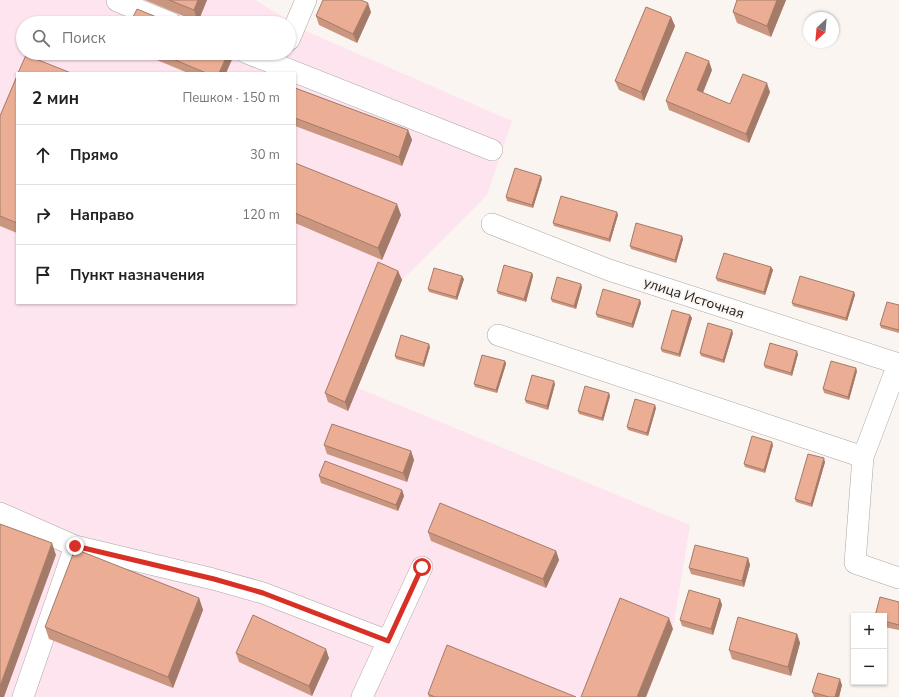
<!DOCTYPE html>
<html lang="ru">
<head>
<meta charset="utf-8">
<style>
  body { margin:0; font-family:"Nunito Sans",sans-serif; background:#f2f2f2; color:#222 }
  .controls { position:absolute; right:12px; bottom:12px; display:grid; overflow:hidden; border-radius:0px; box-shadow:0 1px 3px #0004 }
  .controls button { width:36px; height:36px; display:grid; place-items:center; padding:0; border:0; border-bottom:1px solid #e0e0e0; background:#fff; color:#222; font:20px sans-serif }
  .compass { position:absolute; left:803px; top:12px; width:36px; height:36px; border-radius:50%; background:#fff; box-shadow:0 1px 3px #0004; rotate:206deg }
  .stop { position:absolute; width:12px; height:12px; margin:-9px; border:3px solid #d93025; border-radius:50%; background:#fff }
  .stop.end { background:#d93025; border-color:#fff; box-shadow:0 1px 4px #0008 }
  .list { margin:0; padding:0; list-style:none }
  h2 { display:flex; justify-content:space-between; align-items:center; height:52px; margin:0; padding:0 16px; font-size:17px }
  h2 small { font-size:13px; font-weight:400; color:#767676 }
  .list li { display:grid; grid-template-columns:26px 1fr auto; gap:12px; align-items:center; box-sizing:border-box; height:60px; padding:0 16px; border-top:1px solid #e0e0e0 }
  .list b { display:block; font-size:15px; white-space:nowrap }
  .list em { font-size:13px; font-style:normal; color:#767676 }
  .icon { flex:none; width:22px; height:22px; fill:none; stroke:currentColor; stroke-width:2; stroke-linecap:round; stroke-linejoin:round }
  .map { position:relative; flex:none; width:899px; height:697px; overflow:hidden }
  .search { position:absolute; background:#fff; box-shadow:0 1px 3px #0004; left:16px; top:16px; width:280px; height:44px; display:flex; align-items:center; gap:10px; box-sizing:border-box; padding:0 14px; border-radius:22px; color:#767676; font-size:15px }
  .panel { position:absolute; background:#fff; box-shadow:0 1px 3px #0004; left:16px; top:72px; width:280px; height:232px; border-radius:0px }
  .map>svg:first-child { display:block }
</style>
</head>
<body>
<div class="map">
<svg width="899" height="697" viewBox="0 0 899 697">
  <rect width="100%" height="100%" fill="#fbf5f1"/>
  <path fill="#fde4ef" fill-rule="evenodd" d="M0,0H255L308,32L512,121L487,195L402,280L358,388L690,525L673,629L647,697H0ZM23,23H289V53H23ZM17,73H295V303H17Z"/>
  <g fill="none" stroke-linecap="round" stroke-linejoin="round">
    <g stroke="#aba6a2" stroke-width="22">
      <path id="minor" d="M117,1L171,23
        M289,40L306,0
        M247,53L492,150
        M492,224L609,270L899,364
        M498,335L863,457
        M898,364L863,457L855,563L899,578
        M0,513L75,546L213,579L263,593L388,641
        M23,697L75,546
        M362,697L422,567"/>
    </g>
    <use href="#minor" stroke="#fff" stroke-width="21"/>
  </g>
  <path fill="#ca9680" d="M145,0H207L198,22Z
    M737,0H786L771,37L737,23L733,12Z
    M371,12L357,43L319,25L316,16Z
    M671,17L675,26L644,101L619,90L615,81Z
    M140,53H232L233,57L226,73H188Z
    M712,70L703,93L730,104L770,92L749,143L669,110L666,101Z
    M17,76V233L0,226V116Z
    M295,88L408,130L412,140L402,166L295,126Z
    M295,163L401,215L382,260L295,223Z
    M542,179L533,208L507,201L506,197Z
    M618,215L610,242L554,226L553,223Z
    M683,239L676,263L631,249L630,246Z
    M771,267L773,270L765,295L717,281L716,278Z
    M398,271L402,280L348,411L328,402L325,393Z
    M532,273L533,276L526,302L498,294L497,291Z
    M464,279L457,300L429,292L428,289Z
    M582,287L576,309L552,302L551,299Z
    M854,292L855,295L847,321L793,306L792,303Z
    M640,300L641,303L633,328L597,317L596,314Z
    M899,305V333L881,328L880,325Z
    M690,315L692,318L680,357L662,352L661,349Z
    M733,333L724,363L701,356L700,353Z
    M430,347L424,367L396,359L395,356Z
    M798,354L792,376L765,368L764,365Z
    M505,361L506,364L497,393L475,387L474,384Z
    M857,371L849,400L824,393L823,389Z
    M555,384L548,410L526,403L525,400Z
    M610,396L603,421L579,414L578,411Z
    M656,408L648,436L628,430L627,427Z
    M324,445L411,451L414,460L407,482L327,454Z
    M773,445L765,473L745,467L744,464Z
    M825,462L812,507L796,502L795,499Z
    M319,476L402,490L404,496L398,511L321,483Z
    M428,532L556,551L559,560L546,588L431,541Z
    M748,558L750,565L744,587L691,574L689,568Z
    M199,598L203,610L173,688L49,639L45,627Z
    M720,599L722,605L713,635L682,626L680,620Z
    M899,602V630L884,627V616Z
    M797,634L800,643L791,676L732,659L729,650Z
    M236,653L329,658L312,696L239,662Z
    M842,685L839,697H814L812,692Z
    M428,694L576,697H429Z"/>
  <path fill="#a47a68" d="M198,0H207L198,22L194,10Z
    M777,0H786L771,37L767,26Z
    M368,3L371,12L357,43L353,34Z
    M671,17L675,26L644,101L641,92Z
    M228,53H232L233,57L226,73H219Z
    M709,61L712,70L700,99L697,90Z
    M767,83L770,92L749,143L746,134Z
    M408,130L412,140L402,166L399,157Z
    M541,176L542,179L533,208L532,205Z
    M397,204L401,215L382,260L378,248Z
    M617,212L618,215L610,242L609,239Z
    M682,236L683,239L676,263L675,260Z
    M771,267L773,270L765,295L764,292Z
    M398,271L402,280L348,411L345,402Z
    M532,273L533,276L526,302L524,299Z
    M462,276L464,279L457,300L456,297Z
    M581,284L582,287L576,309L574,306Z
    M854,292L855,295L847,321L846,318Z
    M640,300L641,303L633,328L632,324Z
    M690,315L692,318L680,357L679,354Z
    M732,330L733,333L724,363L723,360Z
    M429,344L430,347L424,367L423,364Z
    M797,351L798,354L792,376L791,373Z
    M505,361L506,364L497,393L496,390Z
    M856,368L857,371L849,400L848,397Z
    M554,381L555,384L548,410L547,406Z
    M609,393L610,396L603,421L602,418Z
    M655,405L656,408L648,436L647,433Z
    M772,442L773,445L765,473L764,470Z
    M411,451L414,460L407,482L403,473Z
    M824,458L825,462L812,507L811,504Z
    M402,490L404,496L398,511L396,505Z
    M52,543L56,555L4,697H0V686Z
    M556,551L559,560L546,588L543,579Z
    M748,558L750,565L744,587L742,581Z
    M199,598L203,610L173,688L168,677Z
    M720,599L722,605L713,635L711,629Z
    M669,618L673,629L646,697H637Z
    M797,634L800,643L791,676L788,667Z
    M326,649L329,658L312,696L309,686Z
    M840,679L842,685L839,697H835Z"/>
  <path fill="#ebae95" stroke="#a47a68" d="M169,0H198L194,10Z
    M323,0H361L368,3L353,34L316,16Z
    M737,0H777L767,26L733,12Z
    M646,7L671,17L641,92L615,81Z
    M137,9L171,23H130Z
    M686,52L709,61L697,90L730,104L743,74L767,83L746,134L666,101Z
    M159,53H228L219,73H206Z
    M26,55L71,73H18Z
    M17,76V223L0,216V116Z
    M295,88L408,130L399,157L295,118Z
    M295,163L397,204L378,248L295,213Z
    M515,168L541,176L532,205L506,197Z
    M561,196L617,212L609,239L553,223Z
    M636,223L682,236L675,260L630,246Z
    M724,253L771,267L764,292L716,278Z
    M378,262L398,271L345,402L325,393Z
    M504,265L532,273L524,299L497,291Z
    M434,268L462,276L456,297L428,289Z
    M800,276L854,292L846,318L792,303Z
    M557,277L581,284L574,306L551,299Z
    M603,289L640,300L632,324L596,314Z
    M887,302L899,305V330L880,325Z
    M672,310L690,315L679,354L661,349Z
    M708,323L732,330L723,360L700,353Z
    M401,335L429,344L423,364L395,356Z
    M770,343L797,351L791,373L764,365Z
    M482,355L505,361L496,390L474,384Z
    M831,361L856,368L848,397L823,389Z
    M532,375L554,381L547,406L525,400Z
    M585,386L609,393L602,418L578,411Z
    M635,399L655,405L647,433L627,427Z
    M332,424L411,451L403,473L324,445Z
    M752,436L772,442L764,470L744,464Z
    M808,454L824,458L811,504L795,499Z
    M325,461L402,490L396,505L319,476Z
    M440,503L556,551L543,579L428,532Z
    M0,524L52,543L0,686Z
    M695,545L748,558L742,581L689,568Z
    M75,549L199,598L168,677L45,627Z
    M689,590L720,599L711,629L680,620Z
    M880,597L899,602V625L884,621V616H875Z
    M620,598L669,618L637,697H581Z
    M253,615L326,649L309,686L236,653Z
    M738,617L797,634L788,667L729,650Z
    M447,645L576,697H435L428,694Z
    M818,673L840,679L835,697H829L812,692Z"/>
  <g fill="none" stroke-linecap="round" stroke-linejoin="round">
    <path stroke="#d93025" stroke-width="5" d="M75,546L214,579L263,593L388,641L422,567"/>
  </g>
  <g text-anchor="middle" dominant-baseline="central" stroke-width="3.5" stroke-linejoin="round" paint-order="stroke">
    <g font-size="14" fill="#242220" stroke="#fbf5f1">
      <text transform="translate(694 298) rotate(18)">улица Источная</text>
    </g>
  </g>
</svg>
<div class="controls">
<button>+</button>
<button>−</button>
</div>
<svg class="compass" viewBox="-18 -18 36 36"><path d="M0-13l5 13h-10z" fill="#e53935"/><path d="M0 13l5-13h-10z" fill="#767676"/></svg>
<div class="stop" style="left:422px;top:567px"></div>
<div class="stop end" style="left:75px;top:546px"></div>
<div class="search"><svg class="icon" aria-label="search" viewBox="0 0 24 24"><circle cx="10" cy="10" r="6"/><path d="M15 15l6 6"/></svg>Поиск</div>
<section class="panel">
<h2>2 мин<small>Пешком · 150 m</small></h2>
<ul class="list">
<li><svg class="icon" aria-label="ahead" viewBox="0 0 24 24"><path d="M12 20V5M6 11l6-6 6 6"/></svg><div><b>Прямо</b></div><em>30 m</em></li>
<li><svg class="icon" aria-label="right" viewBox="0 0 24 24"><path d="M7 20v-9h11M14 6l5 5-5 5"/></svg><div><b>Направо</b></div><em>120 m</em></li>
<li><svg class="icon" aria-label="arrive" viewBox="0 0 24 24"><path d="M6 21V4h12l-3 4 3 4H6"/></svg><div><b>Пункт назначения</b></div></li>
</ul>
</section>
</div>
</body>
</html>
